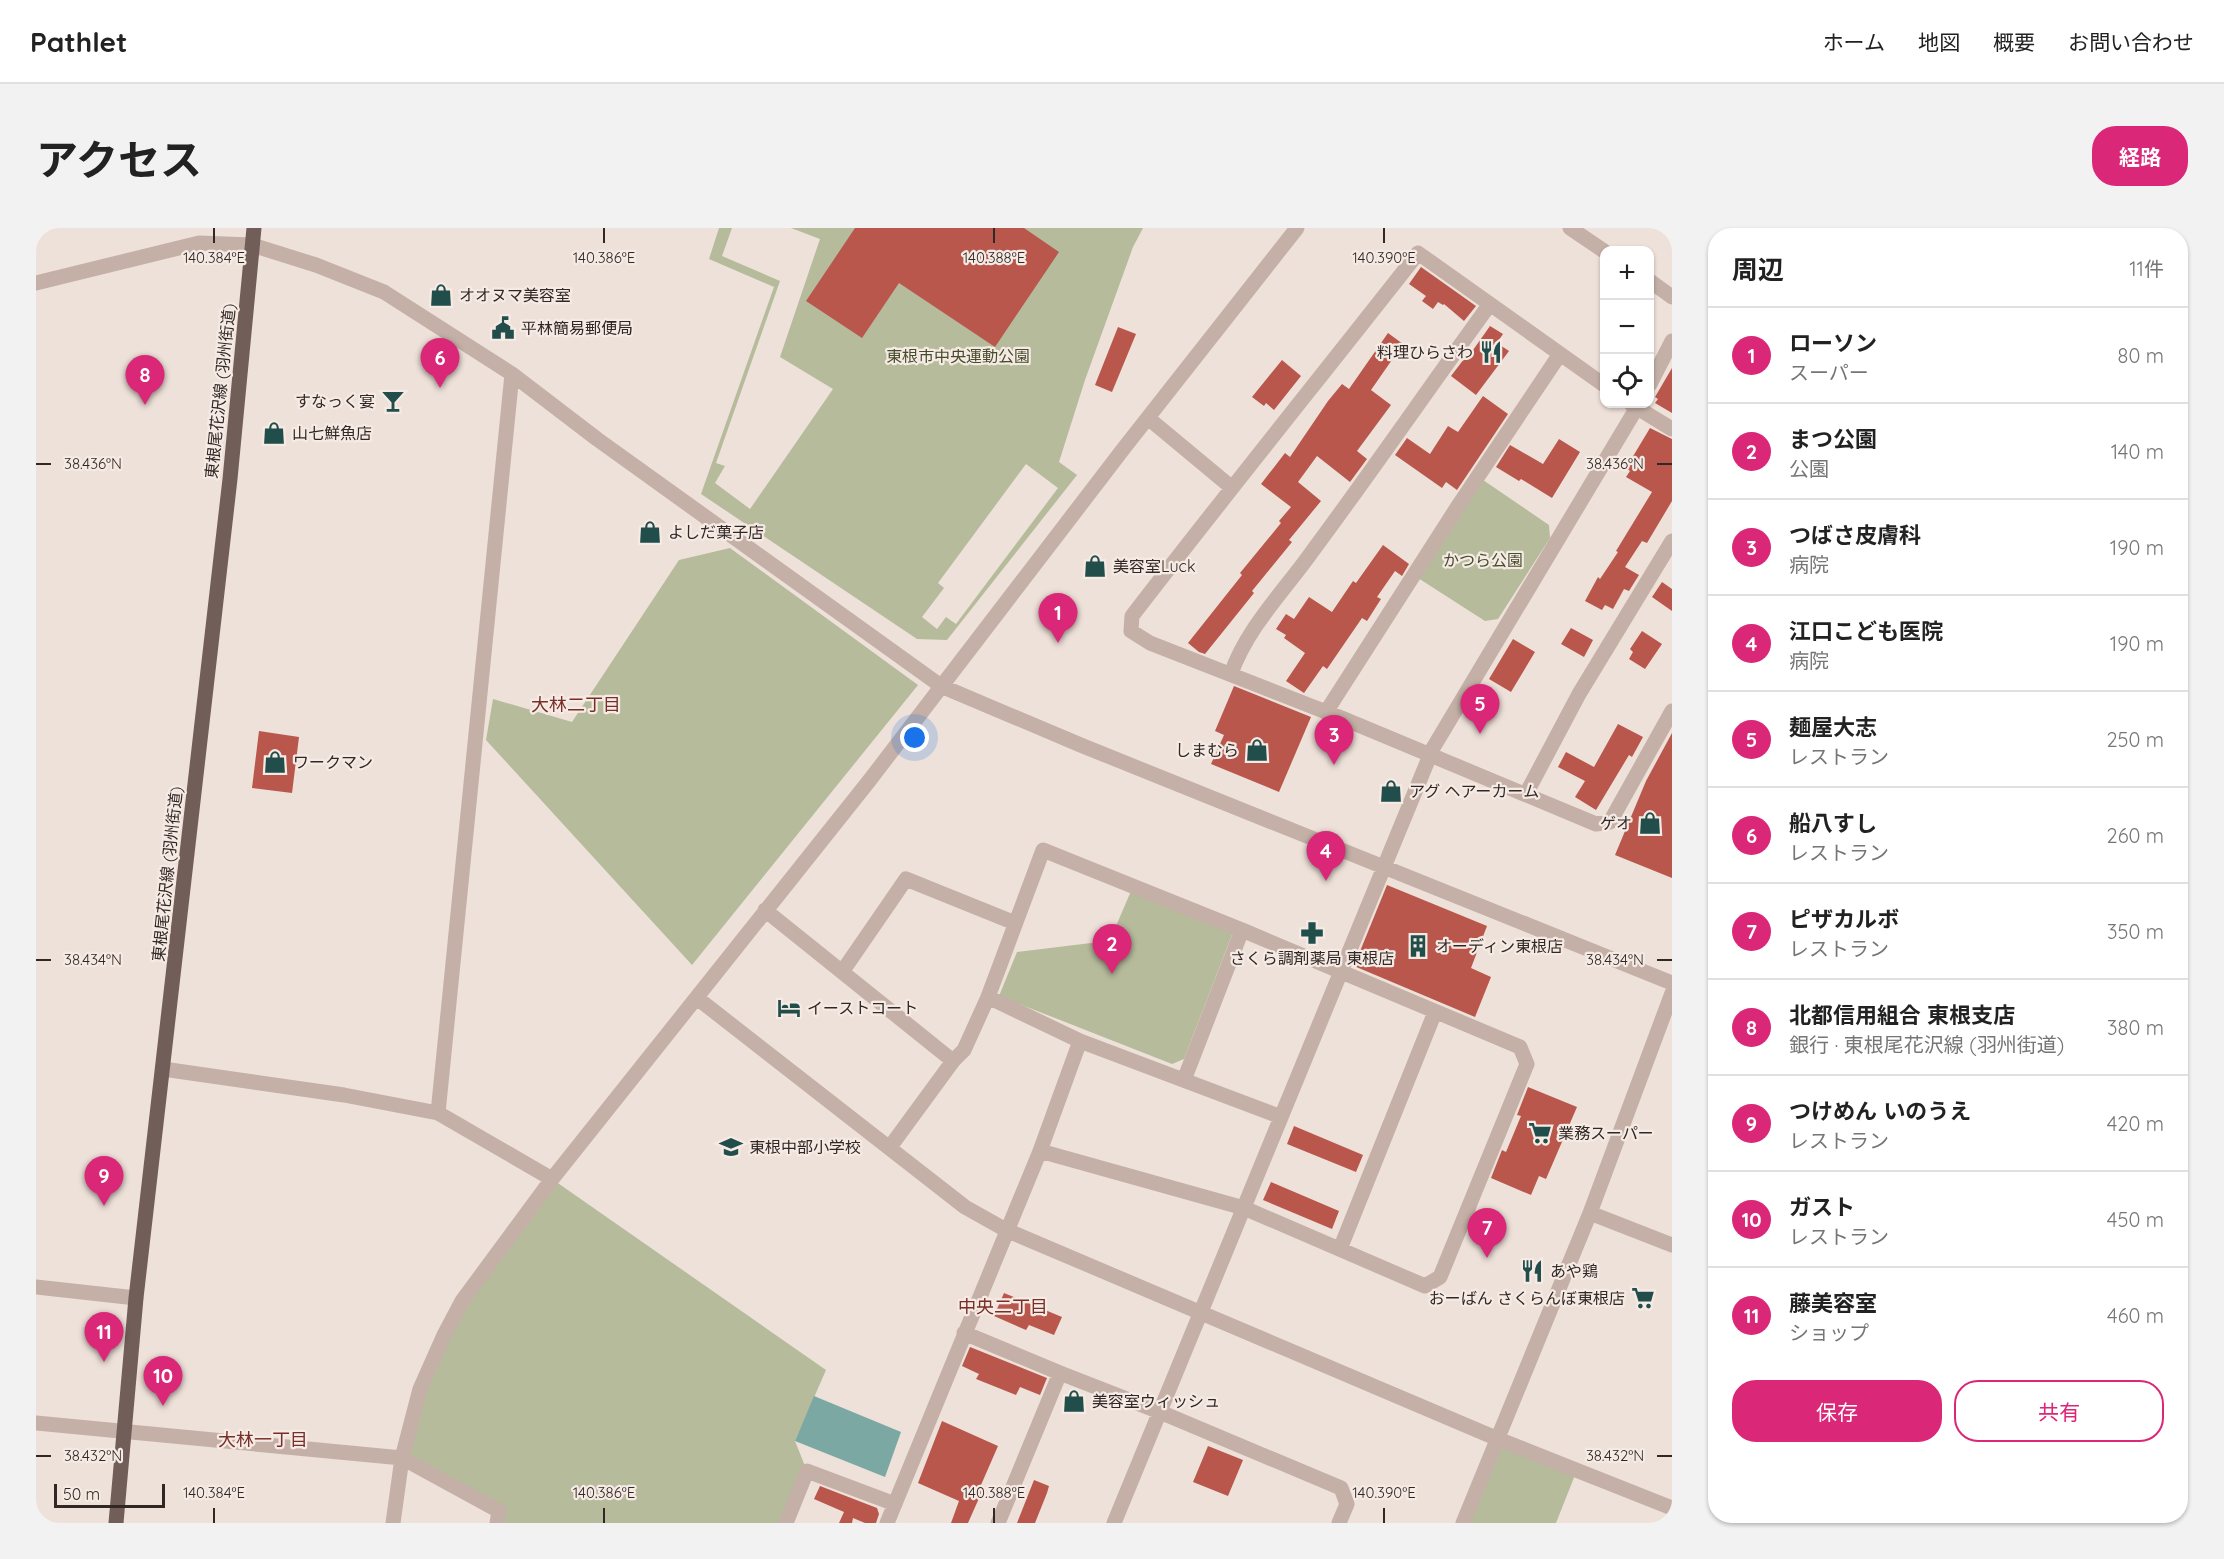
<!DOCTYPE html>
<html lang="ja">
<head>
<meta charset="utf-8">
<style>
  body { margin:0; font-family:Quicksand,"Noto Sans JP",sans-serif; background:#f2f2f2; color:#222 }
  .controls { position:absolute; right:18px; top:18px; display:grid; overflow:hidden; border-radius:12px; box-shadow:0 2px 4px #0004 }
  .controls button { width:54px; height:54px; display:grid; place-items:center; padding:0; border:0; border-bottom:2px solid #e0e0e0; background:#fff; color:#222; font:30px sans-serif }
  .scale { position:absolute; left:18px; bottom:15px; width:111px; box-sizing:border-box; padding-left:6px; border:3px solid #312826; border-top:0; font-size:16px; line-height:21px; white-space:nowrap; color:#312826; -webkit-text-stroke:4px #f6ebe4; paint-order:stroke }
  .you { position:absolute; left:879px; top:510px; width:21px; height:21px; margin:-15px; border:4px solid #fff; border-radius:50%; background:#1a73e8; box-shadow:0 0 0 9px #1a73e833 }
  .badge { display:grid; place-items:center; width:39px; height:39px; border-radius:50%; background:#db2777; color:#fff; font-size:20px; font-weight:700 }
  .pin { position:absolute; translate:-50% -50px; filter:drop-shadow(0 2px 3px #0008) }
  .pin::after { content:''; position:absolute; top:32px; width:21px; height:18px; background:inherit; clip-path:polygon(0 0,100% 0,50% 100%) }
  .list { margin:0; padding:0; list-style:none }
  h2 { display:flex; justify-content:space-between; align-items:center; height:78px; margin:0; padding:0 24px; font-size:26px }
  h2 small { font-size:20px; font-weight:400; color:#767676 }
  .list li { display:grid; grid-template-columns:39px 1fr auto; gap:18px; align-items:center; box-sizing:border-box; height:96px; padding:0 24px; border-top:2px solid #e0e0e0 }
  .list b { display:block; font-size:22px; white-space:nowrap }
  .list p { margin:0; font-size:20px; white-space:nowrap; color:#767676 }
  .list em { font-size:20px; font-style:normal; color:#767676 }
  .actions { display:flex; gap:12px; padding:18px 24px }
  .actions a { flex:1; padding:14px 0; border:2px solid #db2777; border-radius:24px; text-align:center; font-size:21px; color:#db2777 }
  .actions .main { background:#db2777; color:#fff }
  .icon { flex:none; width:33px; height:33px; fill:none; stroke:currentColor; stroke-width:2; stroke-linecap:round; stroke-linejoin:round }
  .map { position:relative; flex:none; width:1636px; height:1295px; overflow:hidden; border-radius:24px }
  header { display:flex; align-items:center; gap:36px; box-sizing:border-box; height:84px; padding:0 30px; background:#fff; border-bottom:2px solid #e0e0e0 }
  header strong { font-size:28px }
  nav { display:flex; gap:33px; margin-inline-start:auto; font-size:21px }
  .intro { display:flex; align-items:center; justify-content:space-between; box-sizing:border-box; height:144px; padding:0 36px }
  h1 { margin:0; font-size:42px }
  .button { padding:15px 27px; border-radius:24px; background:#db2777; color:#fff; font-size:21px; font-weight:700 }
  main { display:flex; gap:36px; padding:0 36px }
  aside { flex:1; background:#fff; border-radius:24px; box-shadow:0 2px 4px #0004 }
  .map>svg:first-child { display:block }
</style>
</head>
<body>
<header>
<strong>Pathlet</strong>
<nav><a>ホーム</a><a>地図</a><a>概要</a><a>お問い合わせ</a></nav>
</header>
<div class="intro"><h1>アクセス</h1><a class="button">経路</a></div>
<main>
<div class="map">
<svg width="1636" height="1295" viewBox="0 0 1636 1295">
  <rect width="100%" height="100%" fill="#eee1d9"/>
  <path fill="#b5bb9b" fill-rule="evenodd" d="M683,0H696L686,28L744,53L680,235L689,238L679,255L714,281L797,161L744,129L784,11L755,0H1107L1097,19L1049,152L1023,234L1041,247L911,412L881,411L665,266L738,59L673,31ZM990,236L1022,260L920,396L910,389L901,401L886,389L908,360L902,355Z
    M1447,252L1513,297L1514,310L1462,391L1449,393L1382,350Z
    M694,320L882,457L656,737L450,512L457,471L536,494L643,332Z
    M1095,663L1197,704L1148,831L1136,836L963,768L981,724L1055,715L1071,719Z
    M516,951L790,1142L759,1213L771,1243L750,1295H461L463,1283L366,1230L408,1107Z
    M1462,1211L1541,1242L1520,1295H1427Z"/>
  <path fill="#7ba8a3" d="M778,1168L865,1204L849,1249L759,1213Z"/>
  <path fill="#b9574c" d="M819,0H988L1023,24L959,119L863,55L826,110L770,73Z
    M1385,39L1440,78L1428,93L1408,76L1407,77L1402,74L1397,81L1386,73L1390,68L1373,56Z
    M1454,98L1467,106L1461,115L1473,123L1440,167L1415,148L1428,131L1430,132Z
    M1082,99L1100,106L1076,164L1059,157Z
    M1352,105L1367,116L1335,162L1355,177L1321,223L1331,231L1314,254L1281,228L1262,254L1285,273L1253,312L1256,314L1216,363L1218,365L1169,426L1163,424L1152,415L1206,347L1204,345L1245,295L1243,293L1255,279L1225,256L1249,225L1254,229L1292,173L1306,156L1313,161Z
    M1246,132L1265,148L1238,182L1230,175L1228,178L1216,169Z
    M1636,140V185L1619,175L1622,171L1619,169Z
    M1447,168L1472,186L1421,262L1410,254L1406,260L1359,227L1371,210L1394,226L1412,198L1422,204Z
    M1614,200L1636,211V273L1611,315L1606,313L1589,339L1603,347L1593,363L1588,361L1577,381L1569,377L1566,382L1549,373L1562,349L1564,351L1582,324L1580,323L1616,264L1590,249L1594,243L1590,240Z
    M1523,211L1544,224L1516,270L1485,251L1483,253L1460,239L1474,217L1507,236Z
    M1347,317L1373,336L1366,348L1359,343L1341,369L1345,371L1331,393L1326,390L1291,441L1287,438L1268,465L1250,453L1269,425L1248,410L1250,407L1240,401L1250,386L1258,391L1273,369L1296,384L1317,353L1320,355Z
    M1626,354L1636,361V383L1616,369Z
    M1535,400L1557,412L1548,429L1525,416Z
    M1606,403L1626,416L1609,441L1593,431L1597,424L1594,421Z
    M1477,411L1499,424L1475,464L1453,451Z
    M1198,458L1275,489L1243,564L1175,536L1188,507L1179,503Z
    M1582,496L1607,509L1596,529L1593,527L1560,582L1539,569L1549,553L1522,539L1530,524L1558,539Z
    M223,503L263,509L256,565L216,560Z
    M1636,505V650L1579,627L1610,553Z
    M1351,657L1451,698L1435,740L1455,749L1439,789L1318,738Z
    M1492,859L1541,879L1510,951L1503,948L1495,967L1455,950L1466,922L1470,924L1485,888L1481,887Z
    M1258,898L1327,927L1320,944L1251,916Z
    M1235,954L1303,983L1296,1001L1227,972Z
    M968,1065L1026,1089L1018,1107L993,1097L990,1102L958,1088Z
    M934,1119L1011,1150L1004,1167L984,1159L980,1167L940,1151L943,1146L926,1138Z
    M906,1193L962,1218L945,1257L948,1259L932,1295H915L923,1273L882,1255Z
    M1172,1218L1207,1232L1192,1268L1157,1254Z
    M998,1252L1013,1258L1011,1265L999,1295H981Z
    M784,1258L841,1280L843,1286L840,1295H829L817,1290L816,1295H803L808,1284L778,1271Z"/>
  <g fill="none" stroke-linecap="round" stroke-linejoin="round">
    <path stroke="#c4b0a6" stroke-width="15" d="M1534,0L1568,23
      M1614,53L1636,69
      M0,55L163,15L216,17L280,37L348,64L476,146L561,211L905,458L1047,518L1636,755
      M1614,156L1636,113
      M1568,157L1382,25C1287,146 1190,266 1096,388L1095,403L1114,415L1308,491L1560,596L1574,594L1636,483
      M1595,176L1636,201
      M1112,190L1195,259
      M1195,446C1211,399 1250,361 1278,321C1338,240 1395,157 1454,76
      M1290,484L1422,278L1524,126
      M1490,566L1543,466L1636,313
      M729,682L917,833L854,919
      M806,744L870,651L979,695
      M661,770L929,979L970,1002L1462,1211L1636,1280
      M1044,813L952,769L1007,622L1206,702L1148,852
      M917,833L928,822L952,769
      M127,841L308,867L402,885L516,951
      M402,885L476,146
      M1004,923L1044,813L1245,889
      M1554,985L1636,1017
      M1304,1021L1399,784
      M0,1059L100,1070
      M928,1105L1024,1145L962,1295
      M1024,1145L1124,1184L1305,1260L1311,1276L1303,1295
      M0,1195L366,1230L463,1283L461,1295
      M357,1295L366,1230L384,1161L408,1107L426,1073L516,951L833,553L1088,220L1261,0
      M750,1295L771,1243L859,1276
      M851,1295L1004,923L1208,980L1389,1058L1404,1049L1491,836L1484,819L1206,702
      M1078,1295L1397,520L1603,176
      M1427,1295L1554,985L1636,765"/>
    <path stroke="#725e59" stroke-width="15" d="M80,1295L100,1070L194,251L218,0"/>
  </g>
  <path fill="none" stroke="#312826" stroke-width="2" d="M178,0V15M568,0V15M958,0V15M1348,0V15M0,236H15M1621,236H1636M0,732H15M1621,732H1636M0,1228H15M1621,1228H1636M178,1280V1295M568,1280V1295M958,1280V1295M1348,1280V1295"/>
  <defs>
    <g id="shop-bare" transform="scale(1.8)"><path d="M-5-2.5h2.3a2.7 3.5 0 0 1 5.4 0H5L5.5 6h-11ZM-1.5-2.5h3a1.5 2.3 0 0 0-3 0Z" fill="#214e4b" stroke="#f6ebe4" stroke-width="2.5" paint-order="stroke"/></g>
    <g id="civic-bare" transform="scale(1.8)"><path d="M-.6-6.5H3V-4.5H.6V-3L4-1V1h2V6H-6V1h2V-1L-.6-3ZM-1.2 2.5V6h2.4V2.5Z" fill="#214e4b" stroke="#f6ebe4" stroke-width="2.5" paint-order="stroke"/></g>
    <g id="restaurant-bare" transform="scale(1.8)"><path d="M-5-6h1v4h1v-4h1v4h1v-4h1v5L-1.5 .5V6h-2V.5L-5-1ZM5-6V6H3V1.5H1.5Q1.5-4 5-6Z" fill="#214e4b" stroke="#f6ebe4" stroke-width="2.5" paint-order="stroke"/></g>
    <g id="bar-bare" transform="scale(1.8)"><path d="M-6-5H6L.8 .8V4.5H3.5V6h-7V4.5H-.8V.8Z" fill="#214e4b" stroke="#f6ebe4" stroke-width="2.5" paint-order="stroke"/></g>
    <g id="pharmacy-bare" transform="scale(1.8)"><path d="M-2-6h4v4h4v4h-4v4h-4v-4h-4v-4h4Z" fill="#214e4b" stroke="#f6ebe4" stroke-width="2.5" paint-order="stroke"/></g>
    <g id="building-bare" transform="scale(1.8)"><path d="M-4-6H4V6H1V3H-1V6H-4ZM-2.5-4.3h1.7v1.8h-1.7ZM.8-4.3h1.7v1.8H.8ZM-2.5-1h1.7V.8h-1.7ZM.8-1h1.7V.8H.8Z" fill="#214e4b" stroke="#f6ebe4" stroke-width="2.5" paint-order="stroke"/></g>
    <g id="hotel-bare" transform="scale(1.8)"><path d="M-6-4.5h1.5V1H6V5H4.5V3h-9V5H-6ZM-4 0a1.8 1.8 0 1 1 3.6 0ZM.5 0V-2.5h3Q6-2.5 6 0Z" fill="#214e4b" stroke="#f6ebe4" stroke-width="2.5" paint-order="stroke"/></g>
    <g id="supermarket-bare" transform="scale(1.8)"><path d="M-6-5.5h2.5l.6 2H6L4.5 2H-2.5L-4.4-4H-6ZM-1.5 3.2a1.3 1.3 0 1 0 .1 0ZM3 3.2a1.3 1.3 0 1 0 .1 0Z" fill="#214e4b" stroke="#f6ebe4" stroke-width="2.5" paint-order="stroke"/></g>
    <g id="school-bare" transform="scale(1.8)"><path d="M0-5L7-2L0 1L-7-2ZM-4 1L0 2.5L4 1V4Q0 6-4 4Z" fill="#214e4b" stroke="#f6ebe4" stroke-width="2.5" paint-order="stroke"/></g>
  </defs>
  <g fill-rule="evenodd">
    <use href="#shop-bare" x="405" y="67"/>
    <use href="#civic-bare" x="467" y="100"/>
    <use href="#restaurant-bare" x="1455" y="124"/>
    <use href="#bar-bare" x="357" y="173"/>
    <use href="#shop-bare" x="238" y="205"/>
    <use href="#shop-bare" x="614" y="304"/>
    <use href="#shop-bare" x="1059" y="338"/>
    <use href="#shop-bare" x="1221" y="522"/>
    <use href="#shop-bare" x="239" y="534"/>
    <use href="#shop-bare" x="1355" y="563"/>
    <use href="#shop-bare" x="1614" y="595"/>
    <use href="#pharmacy-bare" x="1276" y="705"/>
    <use href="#building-bare" x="1382" y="718"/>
    <use href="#hotel-bare" x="753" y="780"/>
    <use href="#supermarket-bare" x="1504" y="905"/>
    <use href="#school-bare" x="695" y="919"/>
    <use href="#restaurant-bare" x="1496" y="1043"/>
    <use href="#supermarket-bare" x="1607" y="1070"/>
    <use href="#shop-bare" x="1038" y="1173"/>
  </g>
  <g text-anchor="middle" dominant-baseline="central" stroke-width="4.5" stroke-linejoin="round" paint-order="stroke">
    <g font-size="16" fill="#312826" stroke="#f6ebe4" text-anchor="start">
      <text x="423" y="67">オオヌマ美容室</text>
      <text x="485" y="100">平林簡易郵便局</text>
      <text x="1437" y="124" text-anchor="end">料理ひらさわ</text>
      <text x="339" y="173" text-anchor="end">すなっく宴</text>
      <text x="256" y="205">山七鮮魚店</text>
      <text x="632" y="304">よしだ菓子店</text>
      <text x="1077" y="338">美容室Luck</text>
      <text x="1203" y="522" text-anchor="end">しまむら</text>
      <text x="257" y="534">ワークマン</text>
      <text x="1373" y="563">アグ ヘアーカーム</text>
      <text x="1596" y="595" text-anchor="end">ゲオ</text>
      <text x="1400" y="718">オーディン東根店</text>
      <text x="1276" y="730" text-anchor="middle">さくら調剤薬局 東根店</text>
      <text x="771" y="780">イーストコート</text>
      <text x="1522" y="905">業務スーパー</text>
      <text x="713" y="919">東根中部小学校</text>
      <text x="1514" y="1043">あや鶏</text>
      <text x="1589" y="1070" text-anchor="end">おーばん さくらんぼ東根店</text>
      <text x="1056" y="1173">美容室ウィッシュ</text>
    </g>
    <g font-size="16" fill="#464d2d" stroke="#f6ebe4">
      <text x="922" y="128">東根市中央運動公園</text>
      <text x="1447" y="332">かつら公園</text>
    </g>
    <g font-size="16" fill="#312826" stroke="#f6ebe4">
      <text transform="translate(184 163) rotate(-84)">東根尾花沢線 (羽州街道)</text>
      <text transform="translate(131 646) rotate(-84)">東根尾花沢線 (羽州街道)</text>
    </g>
    <g font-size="18" fill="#782f28" stroke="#f6ebe4">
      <text x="540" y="476">大林二丁目</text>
      <text x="967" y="1078">中央二丁目</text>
      <text x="227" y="1211">大林一丁目</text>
    </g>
  </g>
  <g font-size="15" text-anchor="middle" fill="#312826" stroke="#f6ebe4" stroke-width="4.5" stroke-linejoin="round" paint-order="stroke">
    <text x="178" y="35">140.384°E</text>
    <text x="568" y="35">140.386°E</text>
    <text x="958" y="35">140.388°E</text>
    <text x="1348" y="35">140.390°E</text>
    <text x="57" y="241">38.436°N</text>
    <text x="1579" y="241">38.436°N</text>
    <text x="57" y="737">38.434°N</text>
    <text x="1579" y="737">38.434°N</text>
    <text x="57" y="1233">38.432°N</text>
    <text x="1579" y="1233">38.432°N</text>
    <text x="178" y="1270">140.384°E</text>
    <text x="568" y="1270">140.386°E</text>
    <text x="958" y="1270">140.388°E</text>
    <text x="1348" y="1270">140.390°E</text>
  </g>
</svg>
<div class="controls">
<button>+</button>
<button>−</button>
<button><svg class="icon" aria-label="locate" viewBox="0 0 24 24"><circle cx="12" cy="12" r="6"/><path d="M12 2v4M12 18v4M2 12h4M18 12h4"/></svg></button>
</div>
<div class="scale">50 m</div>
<div class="you"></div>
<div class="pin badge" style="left:1022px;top:415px">1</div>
<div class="pin badge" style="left:1076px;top:746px">2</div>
<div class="pin badge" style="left:1298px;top:537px">3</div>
<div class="pin badge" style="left:1290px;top:653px">4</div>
<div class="pin badge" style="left:1444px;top:506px">5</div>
<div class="pin badge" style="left:404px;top:160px">6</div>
<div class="pin badge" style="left:1451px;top:1030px">7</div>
<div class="pin badge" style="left:109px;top:177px">8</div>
<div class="pin badge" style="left:68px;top:978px">9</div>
<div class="pin badge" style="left:127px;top:1178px">10</div>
<div class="pin badge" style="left:68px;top:1134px">11</div>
</div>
<aside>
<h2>周辺<small>11件</small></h2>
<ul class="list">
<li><span class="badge">1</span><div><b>ローソン</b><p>スーパー</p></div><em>80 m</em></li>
<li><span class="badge">2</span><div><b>まつ公園</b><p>公園</p></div><em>140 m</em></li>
<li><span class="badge">3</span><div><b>つばさ皮膚科</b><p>病院</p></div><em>190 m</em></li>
<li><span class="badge">4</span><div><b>江口こども医院</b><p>病院</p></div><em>190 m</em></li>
<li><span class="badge">5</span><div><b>麺屋大志</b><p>レストラン</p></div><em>250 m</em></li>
<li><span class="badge">6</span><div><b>船八すし</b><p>レストラン</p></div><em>260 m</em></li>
<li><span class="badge">7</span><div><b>ピザカルボ</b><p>レストラン</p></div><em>350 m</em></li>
<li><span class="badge">8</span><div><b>北都信用組合 東根支店</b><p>銀行 · 東根尾花沢線 (羽州街道)</p></div><em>380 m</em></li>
<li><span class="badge">9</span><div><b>つけめん いのうえ</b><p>レストラン</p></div><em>420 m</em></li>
<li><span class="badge">10</span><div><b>ガスト</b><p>レストラン</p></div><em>450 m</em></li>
<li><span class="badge">11</span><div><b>藤美容室</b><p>ショップ</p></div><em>460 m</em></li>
</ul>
<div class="actions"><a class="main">保存</a><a>共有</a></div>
</aside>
</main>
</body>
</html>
